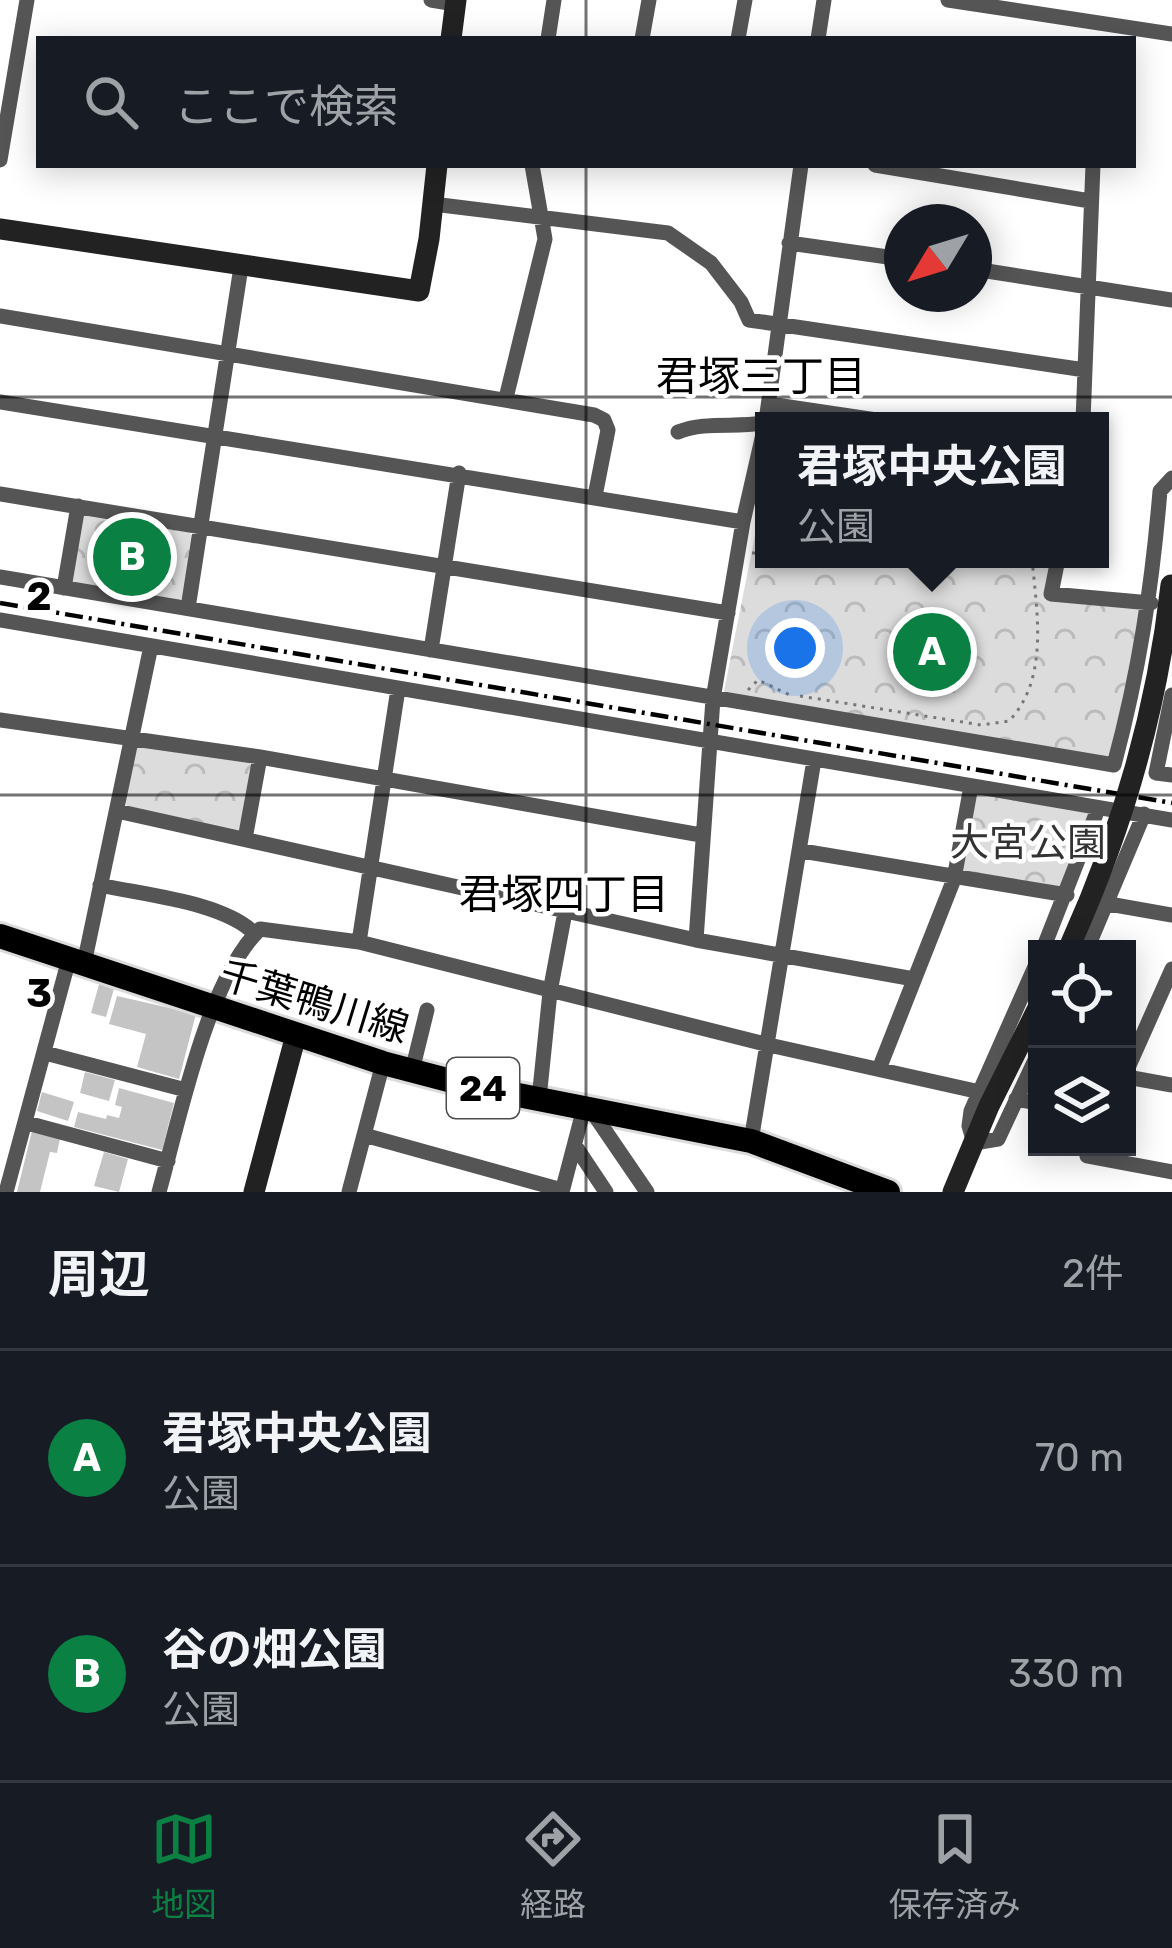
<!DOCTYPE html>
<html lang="ja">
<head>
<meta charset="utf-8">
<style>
  body { margin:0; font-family:Rubik,"Noto Sans JP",sans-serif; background:#20242c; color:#f1f3f6 }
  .controls { position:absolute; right:36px; bottom:36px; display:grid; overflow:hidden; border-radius:0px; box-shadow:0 6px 30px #0003 }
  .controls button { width:108px; height:108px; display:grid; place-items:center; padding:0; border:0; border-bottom:3px solid #363941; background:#171b24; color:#f1f3f6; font:60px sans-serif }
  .compass { position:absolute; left:884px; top:204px; width:108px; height:108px; border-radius:50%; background:#171b24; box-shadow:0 6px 30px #0003; rotate:232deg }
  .you { position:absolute; left:795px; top:648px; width:42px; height:42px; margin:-30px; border:9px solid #fff; border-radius:50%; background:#1a73e8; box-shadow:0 0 0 18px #1a73e833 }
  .badge { display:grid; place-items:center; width:78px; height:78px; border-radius:50%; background:#0b8043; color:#fff; font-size:39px; font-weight:700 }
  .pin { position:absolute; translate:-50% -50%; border:6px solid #fff; box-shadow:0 3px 12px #0006 }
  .popup { position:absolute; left:755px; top:412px; width:354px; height:156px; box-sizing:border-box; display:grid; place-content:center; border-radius:0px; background:#171b24; filter:drop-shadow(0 3px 9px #0005); font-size:39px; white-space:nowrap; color:#9ea1a6 }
  .popup b { font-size:45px; color:#f1f3f6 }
  .popup::after { content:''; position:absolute; left:50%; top:100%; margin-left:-24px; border:24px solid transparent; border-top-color:#171b24 }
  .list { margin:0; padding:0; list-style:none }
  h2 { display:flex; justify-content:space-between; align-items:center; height:156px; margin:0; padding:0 48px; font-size:51px }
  h2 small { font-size:39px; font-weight:400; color:#9ea1a6 }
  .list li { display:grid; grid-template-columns:78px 1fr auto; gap:36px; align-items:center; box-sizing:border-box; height:216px; padding:0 48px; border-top:3px solid #363941 }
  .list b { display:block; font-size:45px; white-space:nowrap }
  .list p { margin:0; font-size:39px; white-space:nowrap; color:#9ea1a6 }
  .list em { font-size:39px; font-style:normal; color:#9ea1a6 }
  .icon { flex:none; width:66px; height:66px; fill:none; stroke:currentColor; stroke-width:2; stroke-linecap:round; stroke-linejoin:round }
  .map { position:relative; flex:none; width:1172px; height:1192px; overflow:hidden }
  .search { position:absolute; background:#171b24; box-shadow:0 6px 30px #0003; left:36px; right:36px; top:36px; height:132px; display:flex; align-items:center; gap:30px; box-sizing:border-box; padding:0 42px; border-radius:0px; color:#9ea1a6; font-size:45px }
  .sheet { height:588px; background:#171b24 }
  nav { display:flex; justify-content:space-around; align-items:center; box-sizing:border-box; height:168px; border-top:3px solid #363941; background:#171b24; font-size:33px; color:#9ea1a6 }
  nav a { display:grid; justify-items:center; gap:6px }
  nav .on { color:#0b8043 }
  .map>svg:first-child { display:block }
</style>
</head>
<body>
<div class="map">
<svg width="1172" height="1192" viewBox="0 0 1172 1192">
  <defs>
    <pattern id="forest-crowns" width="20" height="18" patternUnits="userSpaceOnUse" patternTransform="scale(3)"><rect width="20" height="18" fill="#dcdcdc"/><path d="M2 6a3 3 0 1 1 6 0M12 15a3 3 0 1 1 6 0" fill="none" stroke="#bbb"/></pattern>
  </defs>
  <rect width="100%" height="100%" fill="#fff"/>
  <path fill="url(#forest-crowns)" d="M764,490V559H1052L1045,600L1137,606L1140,613L1111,754L1106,759L727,694L724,691Z
    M86,513L188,530L191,535L184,598L177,601L74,584L71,579L81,517Z
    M136,746L248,761L252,766L242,828L237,831L127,806L124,802Z
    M971,786L1098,809L1067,895L954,879Z"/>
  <path fill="#c4c4c4" d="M100,981L115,985L106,1017L91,1013Z
    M117,996L196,1014L179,1079L137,1067L146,1034L109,1024Z
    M85,1072L115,1080L109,1101L80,1093Z
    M119,1088L174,1103L162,1150L74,1127L78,1112L106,1119L107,1115L119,1118L122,1107L115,1105Z
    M42,1092L74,1102L68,1121L37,1111Z
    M32,1131L60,1138L57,1153L50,1152L40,1192H17Z
    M104,1152L128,1159L119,1192L94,1186Z"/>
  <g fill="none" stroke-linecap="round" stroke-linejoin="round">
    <g stroke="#dbdbdb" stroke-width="30">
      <path id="primary" d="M0,936L383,1063L463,1084L751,1141L888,1192"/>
    </g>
    <path stroke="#777" stroke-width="3" stroke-dasharray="3 6" stroke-linecap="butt" d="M752,553H764
      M748,690L758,680L790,695
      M800,696L981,725L1009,721C1049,679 1037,613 1032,559"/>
    <path stroke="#555" stroke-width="15" d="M431,0L455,4
      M948,0L1172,34
      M548,39L554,0
      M642,39L649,0
      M738,39L745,0
      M818,39L824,0
      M0,160L27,0
      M875,165L1090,201
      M433,204L668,233L711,263L741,302L749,320L1085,370
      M789,243L902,259
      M974,269L1172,300
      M0,316L594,415L604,420L608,430L595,496
      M506,398L545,239L532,165
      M0,402L743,522
      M769,404L883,421
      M766,421L801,165
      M1083,421L1093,165
      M678,432C706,421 734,428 764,423
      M0,494L728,613
      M1058,559L1051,594L1151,603
      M0,577L1114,765C1139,672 1152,587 1160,491L1172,478
      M64,588L78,506
      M188,608L241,267
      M0,620L1172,820
      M431,650L459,473
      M1172,695L1156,773L1172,775
      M0,720L260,757L701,835
      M117,811L696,940L914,979
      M245,839L260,757
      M802,851L1067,895
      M100,885C144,895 224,902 255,934
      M1109,904L1172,915
      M696,940L713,699L743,522L764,430
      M359,942L398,689
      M1043,949L1098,809
      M1087,949L1144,814
      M1037,962L971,1111L969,1126L974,1143L998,1139L1037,1056
      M84,964L151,646
      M45,1053L186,1090
      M879,1069L954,879L971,786
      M1127,1070L1172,969
      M412,1071L427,1010
      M1127,1077L1172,1085
      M539,1099L550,992L565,912
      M1016,1099L1037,1103
      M591,1110L647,1192
      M27,1123L168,1161
      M364,1135L562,1190
      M751,1141L814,760
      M576,1147L606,1192
      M1091,1147L1087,1156L1172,1172
      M6,1192L69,959
      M159,1192C179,1121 207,980 260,929L359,942L769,1045L980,1092
      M349,1192L383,1063
      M562,1192L584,1108"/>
    <path stroke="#222" stroke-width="21" d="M451,39L456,0
      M0,229L419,291L429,239L437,165
      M254,1192L296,1035
      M953,1192L989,1106L1037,1010"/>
    <use href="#primary" stroke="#000" stroke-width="24"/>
    <path stroke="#000" stroke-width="4.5" stroke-dasharray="18 6 3 6" stroke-linecap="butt" d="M0,603L1172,803"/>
    <path stroke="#222" stroke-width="21" d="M1071,943C1123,828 1157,711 1171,585"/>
  </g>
  <path fill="none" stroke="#000" stroke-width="3" stroke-opacity="0.55" d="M586,0V39M586,165V1192M0,397H1172M0,795H1172"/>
  <g text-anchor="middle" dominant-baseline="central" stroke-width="9" stroke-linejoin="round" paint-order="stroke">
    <rect fill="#fff" stroke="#4c4c4c" stroke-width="3" x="447" y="1058" width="72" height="60" rx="9"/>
    <g font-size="36" font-weight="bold" fill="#000">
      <text x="483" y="1088">24</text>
    </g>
    <g font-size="39" fill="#333" stroke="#fff">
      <text x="1028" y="843">大宮公園</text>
    </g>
    <g font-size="39" fill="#000" stroke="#fff">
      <text transform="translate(314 1002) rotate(17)">千葉鴨川線</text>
    </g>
    <g font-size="42" fill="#000" stroke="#fff">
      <text x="761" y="377">君塚三丁目</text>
      <text x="564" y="895">君塚四丁目</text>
    </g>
  </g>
  <g font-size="39" text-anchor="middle" font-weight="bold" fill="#000" stroke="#fff" stroke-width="9" stroke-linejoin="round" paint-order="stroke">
    <text x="39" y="610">2</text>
    <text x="39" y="1007">3</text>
  </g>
</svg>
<div class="controls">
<button><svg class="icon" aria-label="locate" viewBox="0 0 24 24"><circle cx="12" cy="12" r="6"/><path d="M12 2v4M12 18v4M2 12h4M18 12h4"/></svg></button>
<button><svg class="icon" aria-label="layers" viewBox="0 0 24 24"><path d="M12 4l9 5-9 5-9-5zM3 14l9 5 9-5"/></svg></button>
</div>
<svg class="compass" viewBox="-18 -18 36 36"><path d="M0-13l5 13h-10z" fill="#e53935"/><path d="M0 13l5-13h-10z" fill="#9ea1a6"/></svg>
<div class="you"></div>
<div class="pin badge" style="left:932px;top:652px">A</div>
<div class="popup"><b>君塚中央公園</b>公園</div>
<div class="pin badge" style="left:132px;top:557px">B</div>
<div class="search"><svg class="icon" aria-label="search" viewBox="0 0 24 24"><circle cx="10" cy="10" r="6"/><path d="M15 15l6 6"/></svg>ここで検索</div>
</div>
<section class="sheet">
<h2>周辺<small>2件</small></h2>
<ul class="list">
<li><span class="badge">A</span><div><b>君塚中央公園</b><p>公園</p></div><em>70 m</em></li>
<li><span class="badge">B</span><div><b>谷の畑公園</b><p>公園</p></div><em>330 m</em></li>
</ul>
</section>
<nav>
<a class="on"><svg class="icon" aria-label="map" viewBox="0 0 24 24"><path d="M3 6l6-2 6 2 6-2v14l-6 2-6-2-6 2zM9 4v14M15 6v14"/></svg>地図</a>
<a><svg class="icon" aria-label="directions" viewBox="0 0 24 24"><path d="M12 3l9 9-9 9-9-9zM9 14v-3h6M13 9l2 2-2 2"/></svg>経路</a>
<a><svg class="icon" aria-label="saved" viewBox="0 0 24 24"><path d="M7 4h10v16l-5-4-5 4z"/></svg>保存済み</a>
</nav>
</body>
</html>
